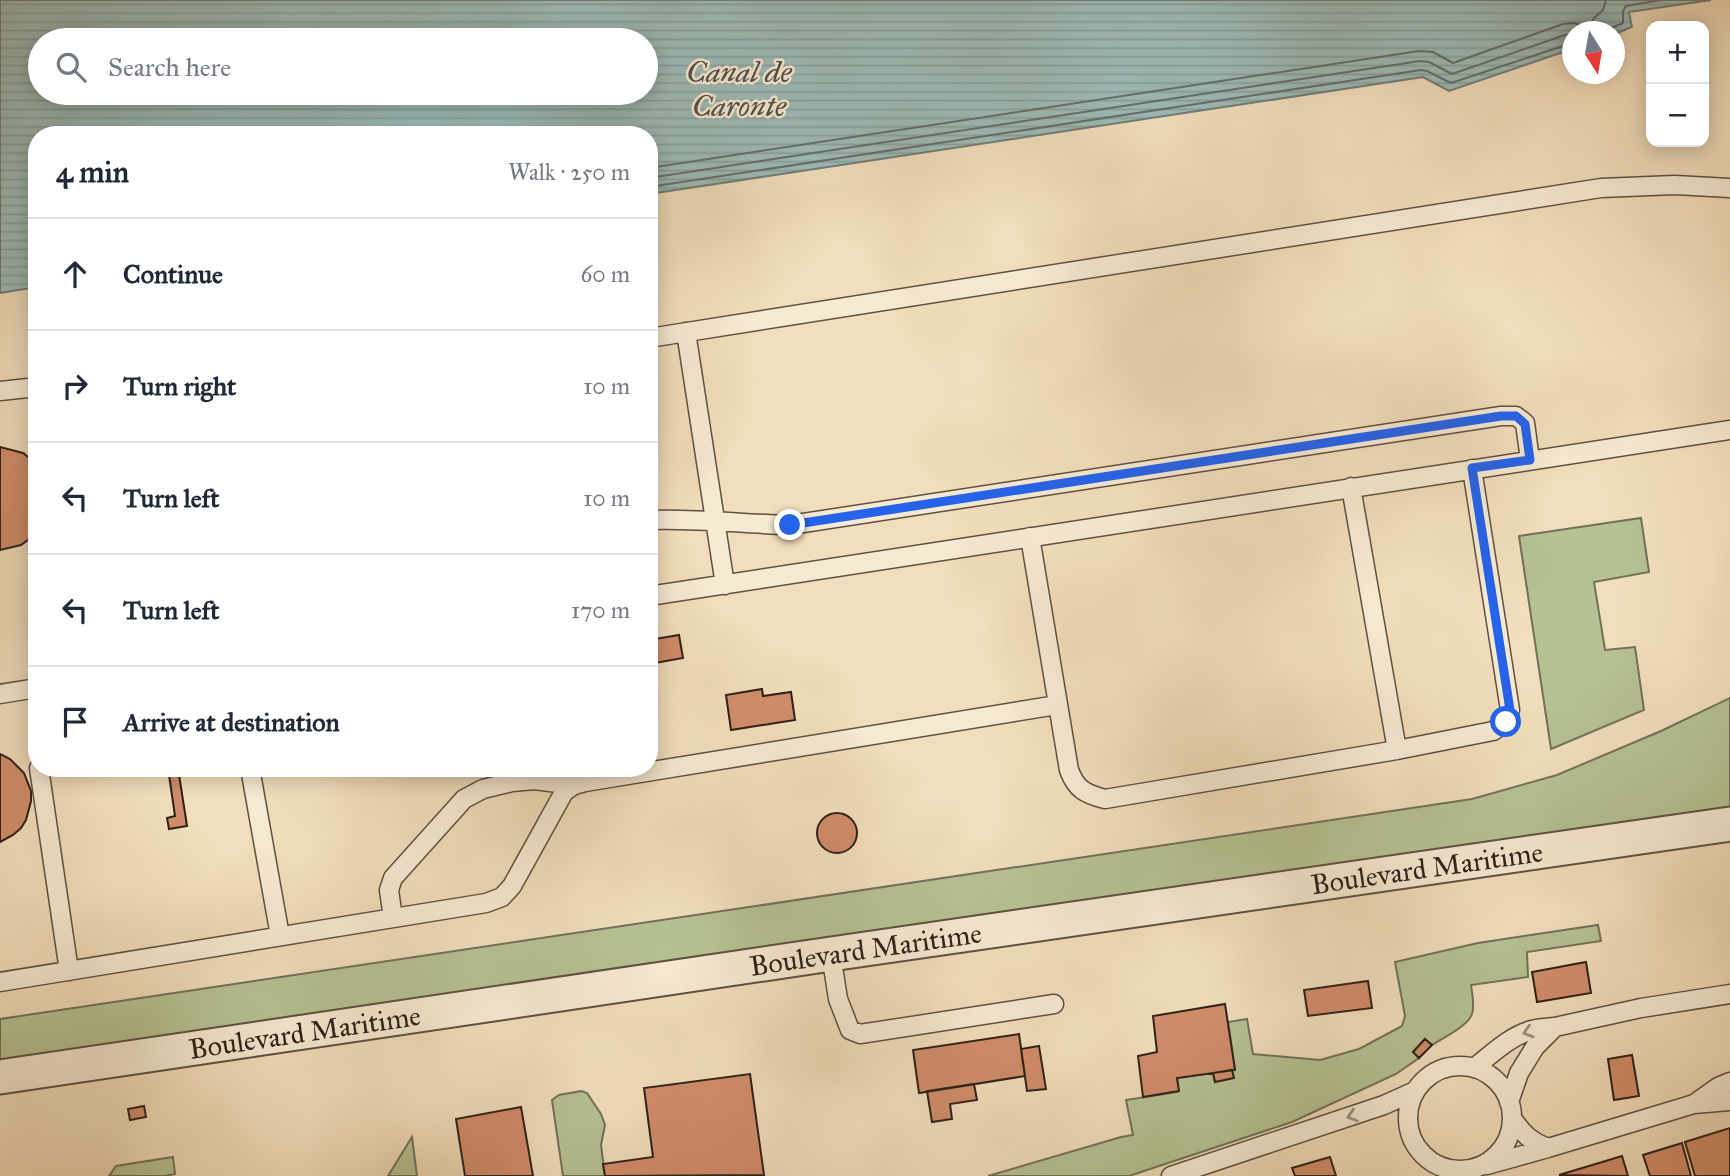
<!DOCTYPE html>
<html lang="en">
<head>
<meta charset="utf-8">
<style>
  body { margin:0; font-family:"IM FELL Great Primer",serif; background:#f6f6f7; color:#1f2937 }
  .controls { position:absolute; right:21px; top:21px; display:grid; overflow:hidden; border-radius:14px; box-shadow:0 4px 18px #0003 }
  .controls button { width:63px; height:63px; display:grid; place-items:center; padding:0; border:0; border-bottom:2px solid #e0e1e3; background:#fff; color:#1f2937; font:35px sans-serif }
  .compass { position:absolute; left:1562px; top:21px; width:63px; height:63px; border-radius:50%; background:#fff; box-shadow:0 4px 18px #0003; rotate:169deg }
  .stop { position:absolute; width:21px; height:21px; margin:-16px; border:5px solid #2563eb; border-radius:50%; background:#fff }
  .stop.end { background:#2563eb; border-color:#fff; box-shadow:0 2px 7px #0008 }
  .list { margin:0; padding:0; list-style:none }
  h2 { display:flex; justify-content:space-between; align-items:center; height:91px; margin:0; padding:0 28px; font-size:30px }
  h2 small { font-size:23px; font-weight:400; color:#747a83 }
  .list li { display:grid; grid-template-columns:46px 1fr auto; gap:21px; align-items:center; box-sizing:border-box; height:112px; padding:0 28px; border-top:2px solid #e0e1e3 }
  .list b { display:block; font-size:26px; white-space:nowrap }
  .list em { font-size:23px; font-style:normal; color:#747a83 }
  .icon { flex:none; width:38px; height:38px; fill:none; stroke:currentColor; stroke-width:2; stroke-linecap:round; stroke-linejoin:round }
  .map { position:relative; flex:none; width:1730px; height:1176px; overflow:hidden }
  .search { position:absolute; background:#fff; box-shadow:0 4px 18px #0003; left:28px; top:28px; width:630px; height:77px; display:flex; align-items:center; gap:18px; box-sizing:border-box; padding:0 24px; border-radius:38px; color:#747a83; font-size:26px }
  .panel { position:absolute; background:#fff; box-shadow:0 4px 18px #0003; left:28px; top:126px; width:630px; height:651px; border-radius:28px }
  .map>svg:first-child { display:block }
</style>
</head>
<body>
<div class="map">
<svg width="1730" height="1176" viewBox="0 0 1730 1176">
  <defs>
    <pattern id="water-rules" width="6" height="5" patternUnits="userSpaceOnUse" patternTransform="scale(1.75)"><rect width="6" height="5" fill="#9dbbb8"/><path d="M0 2.5h6" fill="none" stroke="#88a09e"/></pattern>
  </defs>
  <rect width="100%" height="100%" fill="#f2debc"/>
  <filter id="stains"><feTurbulence type="fractalNoise" baseFrequency=".00286" numOctaves="4"/><feColorMatrix values="0 0 0 0 .2 0 0 0 0 .09 0 0 0 0 .02 0 0 0 .5 -.17"/></filter>
  <radialGradient id="worn" r=".72"><stop offset=".6" stop-color="#630" stop-opacity="0"/><stop offset="1" stop-color="#630" stop-opacity=".3"/></radialGradient>
  <path fill="#b6c294" stroke="#727258" stroke-width="2" d="M1641,518L1649,572L1594,582L1605,650L1635,647L1644,710L1551,749L1519,536Z
    M1730,698V807L0,1061V1019L1472,799L1557,775L1661,731Z
    M1598,925L1601,941L1527,952L1528,977L1471,985C1472,994 1475,1005 1472,1014C1468,1026 1443,1038 1432,1045L1425,1039L1413,1052L1419,1058L1396,1074L1292,1122L1129,1176H988L1121,1137L1133,1135L1126,1100L1178,1092L1177,1078L1213,1073L1215,1082L1233,1078L1232,1070L1235,1069L1228,1022L1247,1019L1253,1054L1320,1060L1359,1049L1402,1026L1405,1016L1395,962L1478,943Z
    M581,1091L587,1093L601,1114L605,1125L601,1145L605,1176H563L552,1100L559,1095Z
    M412,1137L417,1176H388Z
    M173,1157L175,1174L165,1176H109L116,1166Z"/>
  <path fill="url(#water-rules)" stroke="#707d79" stroke-width="2" fill-rule="evenodd" d="M0,0H1711L1629,12L1632,27L1615,34L1614,32H1572V49L1449,91L1423,77L649,194V135H37V287L0,293ZM40,40H646V93H40Z"/>
  <g fill="none" stroke-linecap="round" stroke-linejoin="round">
    <path stroke="#656e6a" stroke-width="2" d="M1608,32L1611,28L1623,23V11L1626,6L1661,0
      M649,168L1419,51L1433,52L1453,63L1563,24L1574,23L1588,27L1595,17L1603,10L1606,0
      M649,178L1420,61L1429,62L1452,74L1565,35L1572,34
      M649,187L1421,70L1427,71L1451,83L1572,43"/>
  </g>
  <path fill="#d18d6a" stroke="#2d211b" stroke-width="2" d="M0,447L23,453L37,464V533L21,545L0,550Z
    M679,635L683,658L649,664V640Z
    M762,689L763,696L791,692L795,720L731,730L726,695Z
    M0,754L10,759L24,773L31,791V801L26,820L21,828L13,835L0,842Z
    M168,768H178L187,826L169,829L167,818L175,816Z
    M817 833a20 20 0 1 1 40 0a20 20 0 1 1-40 0Z
    M1586,962L1591,993L1537,1002L1532,972Z
    M1368,981L1372,1008L1308,1016L1304,990Z
    M1225,1004L1235,1070L1177,1078L1179,1091L1143,1097L1138,1056L1157,1052L1153,1016Z
    M1019,1034L1025,1076L919,1093L913,1050Z
    M1425,1039L1432,1045L1419,1058L1413,1052Z
    M1039,1046L1046,1089L1027,1091L1021,1049Z
    M1632,1055L1639,1096L1614,1100L1608,1059Z
    M1232,1070L1234,1078L1215,1082L1213,1073Z
    M750,1074L764,1175L605,1176L603,1164L653,1157L644,1088Z
    M974,1084L977,1100L950,1104L952,1119L932,1122L927,1091Z
    M144,1106L146,1117L130,1120L128,1109Z
    M521,1107L533,1176H465L456,1119Z
    M1730,1128V1176H1695L1685,1142Z
    M1682,1143L1691,1176H1650L1643,1155Z
    M1622,1156L1628,1176L1559,1175Z
    M1330,1157L1336,1176H1295L1292,1168Z"/>
  <g fill="none" stroke-linecap="round" stroke-linejoin="round">
    <g stroke="#5e5043" stroke-width="21">
      <path id="service" d="M686,332L725,585
        M649,338L1601,188L1675,185L1730,188
        M0,391L37,387
        M649,520C696,518 743,524 790,525L1501,416H1516L1525,423L1530,460
        M1030,537L1069,770C1076,789 1085,794 1105,799L1397,750L1351,487
        M649,596L1730,430
        M0,694L37,688
        M1397,750L1493,731L1506,722L1510,710L1472,469
        M39,768L69,971
        M250,768L280,936
        M393,918L389,890L393,878L464,799L483,789L512,782L534,780L574,785
        M831,954L838,999L850,1030L860,1034L1054,1004
        M0,982L486,903L502,897L512,886L564,792L574,785L585,782L1057,705
        M1555,1027L1641,1008L1730,994
        M1408 1118a52 52 0 1 1 104 0a52 52 0 1 1-104 0Z
        M1474,1068C1492,1054 1510,1036 1532,1030C1540,1028 1548,1028 1555,1027L1535,1047L1519,1073L1509,1102
        M1694,1104L1718,1087L1730,1082
        M1548,1148L1694,1104L1730,1101
        M1487,1165L1548,1148C1530,1141 1523,1134 1512,1118
        M1171,1176L1384,1105L1415,1091"/>
    </g>
    <g stroke="#5e5043" stroke-width="37">
      <g id="minor">
        <path id="s1" d="M0,1077L831,954L1730,824"/>
      </g>
    </g>
    <use href="#service" stroke="#f7ead3" stroke-width="18"/>
    <use href="#minor" stroke="#f7ead3" stroke-width="33"/>
  </g>
  <defs><path id="oneway-chevron" d="M-2-3.5L2.5 0L-2 3.5" fill="none" stroke-width="1.6" stroke-linecap="round" stroke-linejoin="round" transform="scale(1.75)"/></defs>
  <g stroke="#9c9080">
    <use href="#oneway-chevron" transform="translate(1528 1032) rotate(163)"/>
    <use href="#oneway-chevron" transform="translate(1352 1116) rotate(162)"/>
  </g>
  <g fill="none" stroke-linecap="round" stroke-linejoin="round">
    <path stroke="#2563eb" stroke-width="9" d="M790,525L1501,416H1516L1525,424L1530,460L1472,468L1510,710L1506,722"/>
  </g>
  <g text-anchor="middle" dominant-baseline="central" stroke-width="5" stroke-linejoin="round" paint-order="stroke">
    <g font-size="28" fill="#2d211b" stroke="#f7ead3">
      <text stroke="none"><textPath href="#s1" startOffset="1442">Boulevard Maritime</textPath></text>
      <text stroke="none"><textPath href="#s1" startOffset="875">Boulevard Maritime</textPath></text>
      <text stroke="none"><textPath href="#s1" startOffset="308">Boulevard Maritime</textPath></text>
    </g>
    <g font-size="30" font-style="italic" fill="#4f4f4a" stroke="#f7ead3">
      <text x="739" y="72">Canal de<tspan x="739" dy="34">Caronte</tspan></text>
    </g>
  </g>
  <rect width="100%" height="100%" filter="url(#stains)"/>
  <rect width="100%" height="100%" fill="url(#worn)"/>
</svg>
<div class="controls">
<button>+</button>
<button>−</button>
</div>
<svg class="compass" viewBox="-18 -18 36 36"><path d="M0-13l5 13h-10z" fill="#e53935"/><path d="M0 13l5-13h-10z" fill="#747a83"/></svg>
<div class="stop" style="left:1506px;top:722px"></div>
<div class="stop end" style="left:790px;top:525px"></div>
<div class="search"><svg class="icon" aria-label="search" viewBox="0 0 24 24"><circle cx="10" cy="10" r="6"/><path d="M15 15l6 6"/></svg>Search here</div>
<section class="panel">
<h2>4 min<small>Walk · 250 m</small></h2>
<ul class="list">
<li><svg class="icon" aria-label="ahead" viewBox="0 0 24 24"><path d="M12 20V5M6 11l6-6 6 6"/></svg><div><b>Continue</b></div><em>60 m</em></li>
<li><svg class="icon" aria-label="right" viewBox="0 0 24 24"><path d="M7 20v-9h11M14 6l5 5-5 5"/></svg><div><b>Turn right</b></div><em>10 m</em></li>
<li><svg class="icon" aria-label="left" viewBox="0 0 24 24"><path d="M17 20v-9H6M10 6l-5 5 5 5"/></svg><div><b>Turn left</b></div><em>10 m</em></li>
<li><svg class="icon" aria-label="left" viewBox="0 0 24 24"><path d="M17 20v-9H6M10 6l-5 5 5 5"/></svg><div><b>Turn left</b></div><em>170 m</em></li>
<li><svg class="icon" aria-label="arrive" viewBox="0 0 24 24"><path d="M6 21V4h12l-3 4 3 4H6"/></svg><div><b>Arrive at destination</b></div></li>
</ul>
</section>
</div>
</body>
</html>
